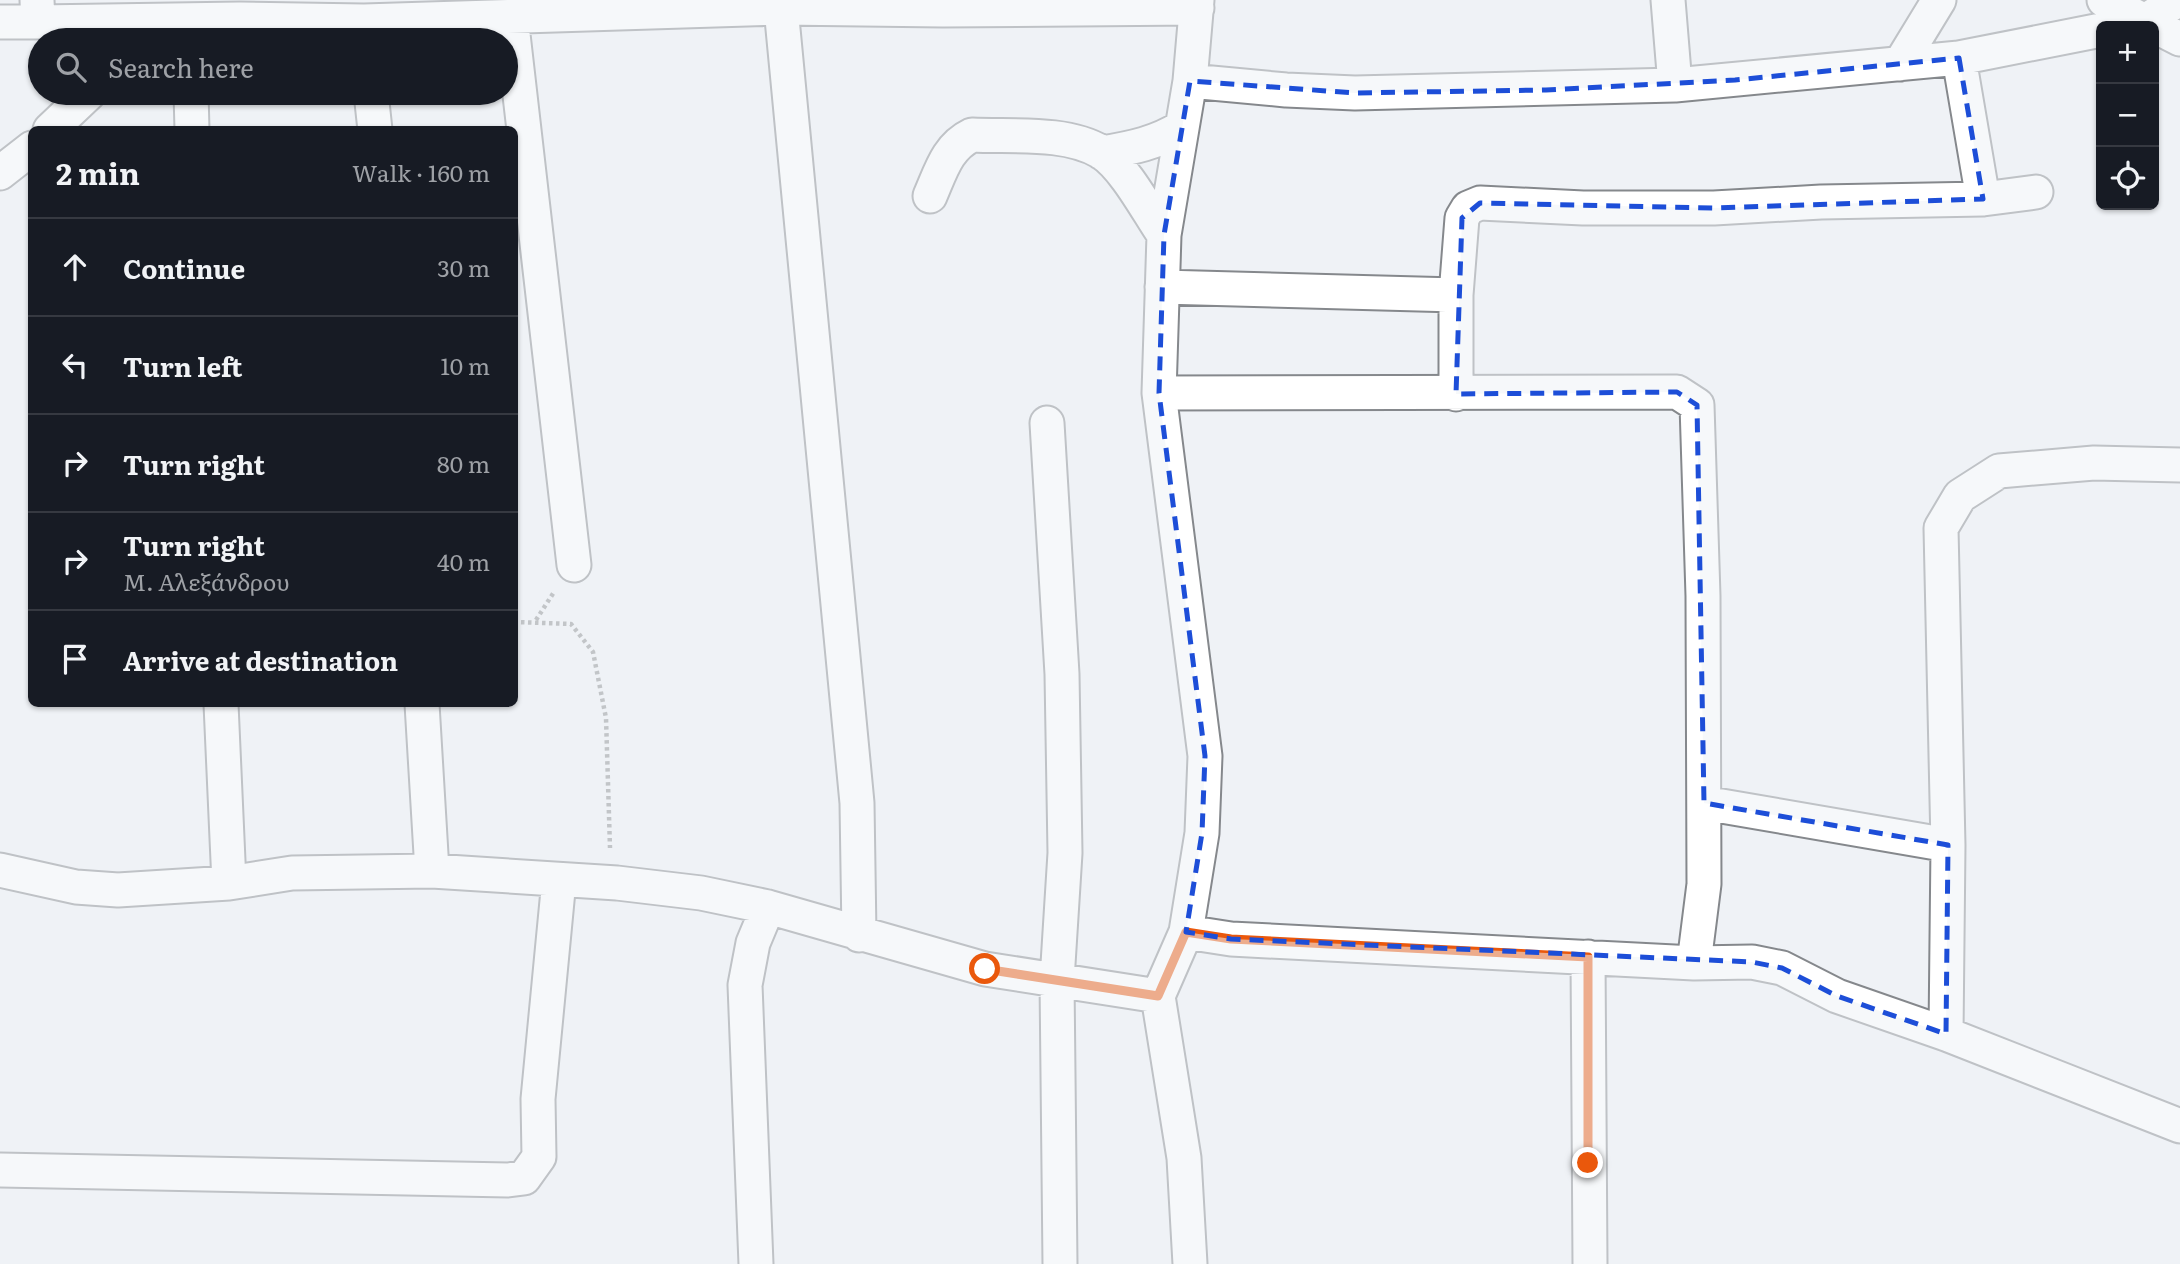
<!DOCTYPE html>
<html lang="en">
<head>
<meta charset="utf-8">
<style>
  body { margin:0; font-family:Literata,serif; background:#20242c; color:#f1f3f6 }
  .controls { position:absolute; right:21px; top:21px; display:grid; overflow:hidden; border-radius:10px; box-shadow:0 2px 5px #0004 }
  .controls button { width:63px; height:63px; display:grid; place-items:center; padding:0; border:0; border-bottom:2px solid #363941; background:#171b24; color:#f1f3f6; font:35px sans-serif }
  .stop { position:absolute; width:21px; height:21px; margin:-16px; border:5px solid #ea580c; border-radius:50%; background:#fff }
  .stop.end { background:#ea580c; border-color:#fff; box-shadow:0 2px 7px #0008 }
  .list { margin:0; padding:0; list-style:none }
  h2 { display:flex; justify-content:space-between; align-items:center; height:91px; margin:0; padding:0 28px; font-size:30px }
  h2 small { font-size:23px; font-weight:400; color:#9ea1a6 }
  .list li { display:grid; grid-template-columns:46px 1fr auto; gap:21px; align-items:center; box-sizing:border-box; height:98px; padding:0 28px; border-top:2px solid #363941 }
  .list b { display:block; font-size:26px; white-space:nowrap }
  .list p { margin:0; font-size:23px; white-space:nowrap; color:#9ea1a6 }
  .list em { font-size:23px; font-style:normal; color:#9ea1a6 }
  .icon { flex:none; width:38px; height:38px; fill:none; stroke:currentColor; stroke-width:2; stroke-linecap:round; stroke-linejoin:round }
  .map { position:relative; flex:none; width:2180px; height:1264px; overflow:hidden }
  .search { position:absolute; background:#171b24; box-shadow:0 2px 5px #0004; left:28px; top:28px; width:490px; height:77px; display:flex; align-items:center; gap:18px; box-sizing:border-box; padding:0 24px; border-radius:38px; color:#9ea1a6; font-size:26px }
  .panel { position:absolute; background:#171b24; box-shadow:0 2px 5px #0004; left:28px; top:126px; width:490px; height:581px; border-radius:10px }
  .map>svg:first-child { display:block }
</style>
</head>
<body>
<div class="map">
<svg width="2180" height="1264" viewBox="0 0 2180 1264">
  <rect width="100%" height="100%" fill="#eff2f6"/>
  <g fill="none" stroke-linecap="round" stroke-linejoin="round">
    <g stroke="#85888c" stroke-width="37">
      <path id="minor" d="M37,0L38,22L240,19L364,21
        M1668,0L1675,85
        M2104,0L2180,39
        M781,8L857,803L859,935
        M511,17L574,565
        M0,22H38
        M2127,24L2145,21L2178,0
        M366,40L364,21L781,8L943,10L1197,8
        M1959,58L1983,199
        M1900,64L1939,0
        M1190,81L1286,90L1355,93L1675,85L1959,58L2101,30
        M191,93L192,130
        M371,93L375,130
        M50,130L89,93
        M1102,153C1132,148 1157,143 1182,127
        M0,173L32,148
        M930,196C941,171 947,147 972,135C1012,137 1066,131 1101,152C1125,167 1148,212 1164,235
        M1162,287L1456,295
        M1159,393L1677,392L1697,405L1703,596L1704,884L1694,963
        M1456,394V295L1462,218L1468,208L1480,203L1583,208H1714L1821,202L1983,199L2036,192
        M1047,423L1062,674L1065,853L1057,980L1060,1264
        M221,704L229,883
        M422,704L432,871
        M1704,803L1948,845
        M0,870L76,887L118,890L229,883L292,873L432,871L617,883L701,893L768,907L985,969L1158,996
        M1186,932L1231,939L1694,963L1752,962L1782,968L1837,996L1946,1034L2180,1126
        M1588,957L1590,1264
        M1946,1034L1948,845L1941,528L1960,496L1999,471L2094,463L2180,465
        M0,1170L508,1180L524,1178L539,1157L538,1099L559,880
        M756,1264L745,985L753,943L768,907
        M1190,1264L1184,1158L1158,996L1186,932L1202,833L1205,756L1159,393L1164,235L1190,81L1197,0"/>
    </g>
    <path stroke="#8d8f91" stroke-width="4.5" stroke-dasharray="3.5 3.5" stroke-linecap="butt" d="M536,620L554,592
      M514,622L571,624L593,652L606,718L610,848"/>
    <use href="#minor" stroke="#fff" stroke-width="33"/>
  </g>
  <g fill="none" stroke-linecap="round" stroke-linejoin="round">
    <path stroke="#ea580c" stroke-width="9" d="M985,969L1158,996L1186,932L1231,939L1588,957V1163"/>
  </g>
  <path d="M0 0H2180V1264H0ZM1959,58L1983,199L1714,208L1480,203L1462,218L1456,394L1677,392L1697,405L1704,803L1948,845L1946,1034L1837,996L1782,968L1752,962L1231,939L1186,932L1202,833L1205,756L1159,393L1164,235L1190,81L1355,93L1546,90L1735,80Z" fill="#eff2f6" fill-opacity=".55" fill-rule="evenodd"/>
  <path fill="none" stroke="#1d4ed8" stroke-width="5" stroke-dasharray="14 9" stroke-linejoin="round" d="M1959,58L1983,199L1714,208L1480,203L1462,218L1456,394L1677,392L1697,405L1704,803L1948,845L1946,1034L1837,996L1782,968L1752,962L1231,939L1186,932L1202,833L1205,756L1159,393L1164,235L1190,81L1355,93L1546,90L1735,80Z"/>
</svg>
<div class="controls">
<button>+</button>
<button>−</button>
<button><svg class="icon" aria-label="locate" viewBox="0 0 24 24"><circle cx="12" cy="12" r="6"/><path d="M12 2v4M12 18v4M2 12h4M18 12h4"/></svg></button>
</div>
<div class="stop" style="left:985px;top:969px"></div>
<div class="stop end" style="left:1588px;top:1163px"></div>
<div class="search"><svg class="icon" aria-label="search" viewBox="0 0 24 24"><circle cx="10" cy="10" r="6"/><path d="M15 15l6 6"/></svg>Search here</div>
<section class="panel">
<h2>2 min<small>Walk · 160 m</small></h2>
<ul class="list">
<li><svg class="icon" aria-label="ahead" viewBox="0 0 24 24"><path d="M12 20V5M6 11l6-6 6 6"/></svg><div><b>Continue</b></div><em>30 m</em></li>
<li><svg class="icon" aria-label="left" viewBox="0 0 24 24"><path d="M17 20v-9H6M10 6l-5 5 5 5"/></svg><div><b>Turn left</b></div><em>10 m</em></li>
<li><svg class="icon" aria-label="right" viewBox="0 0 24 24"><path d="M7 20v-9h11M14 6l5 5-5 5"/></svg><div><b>Turn right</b></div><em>80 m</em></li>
<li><svg class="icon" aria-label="right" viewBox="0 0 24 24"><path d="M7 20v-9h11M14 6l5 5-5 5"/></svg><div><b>Turn right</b><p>Μ. Αλεξάνδρου</p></div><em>40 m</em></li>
<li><svg class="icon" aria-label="arrive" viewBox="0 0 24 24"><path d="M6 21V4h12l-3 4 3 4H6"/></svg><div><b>Arrive at destination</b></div></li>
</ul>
</section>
</div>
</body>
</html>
